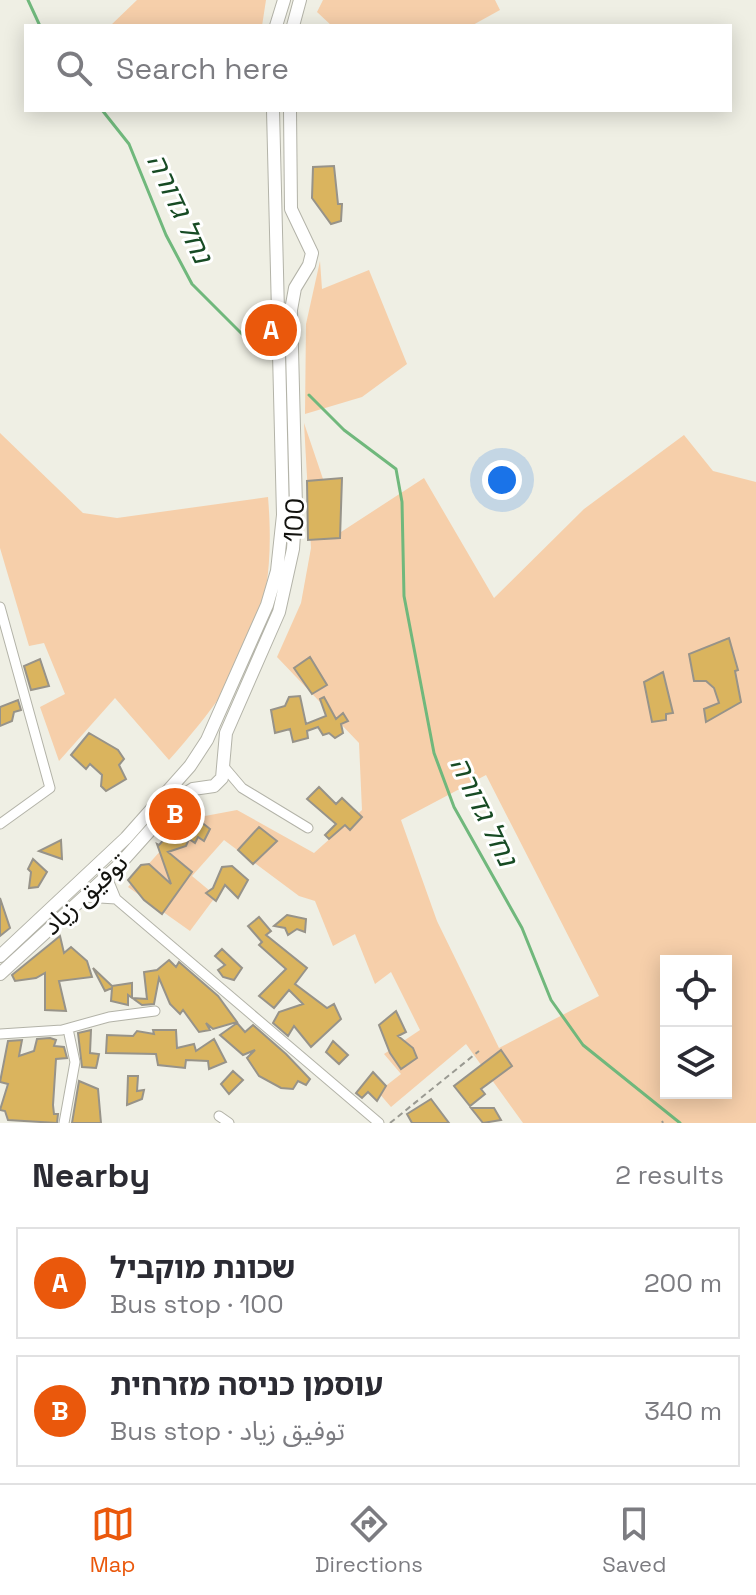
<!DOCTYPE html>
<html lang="en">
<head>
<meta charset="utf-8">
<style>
  body { margin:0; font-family:"Space Grotesk","Noto Sans Arabic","Noto Sans Hebrew",sans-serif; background:#f2f2f3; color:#2b2b33 }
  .controls { position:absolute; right:24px; bottom:24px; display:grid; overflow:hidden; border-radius:0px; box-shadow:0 4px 20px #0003 }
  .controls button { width:72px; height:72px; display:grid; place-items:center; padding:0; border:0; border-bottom:2px solid #e1e1e2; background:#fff; color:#2b2b33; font:40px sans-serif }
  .you { position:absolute; left:502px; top:480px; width:28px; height:28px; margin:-20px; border:6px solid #fff; border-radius:50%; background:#1a73e8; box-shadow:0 0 0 12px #1a73e833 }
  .badge { display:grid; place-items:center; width:52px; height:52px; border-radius:50%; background:#ea580c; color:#fff; font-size:26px; font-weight:700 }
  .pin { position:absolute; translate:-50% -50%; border:4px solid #fff; box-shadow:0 2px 8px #0006 }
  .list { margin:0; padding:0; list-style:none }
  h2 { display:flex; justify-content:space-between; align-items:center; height:104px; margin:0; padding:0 32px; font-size:34px }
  h2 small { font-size:26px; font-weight:400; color:#7c7c81 }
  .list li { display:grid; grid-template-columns:52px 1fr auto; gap:24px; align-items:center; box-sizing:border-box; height:112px; margin:0 16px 16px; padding:0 16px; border:2px solid #e1e1e2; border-radius:0px }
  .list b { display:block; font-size:30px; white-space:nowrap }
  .list p { margin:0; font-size:26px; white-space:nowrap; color:#7c7c81 }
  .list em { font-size:26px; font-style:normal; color:#7c7c81 }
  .icon { flex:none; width:44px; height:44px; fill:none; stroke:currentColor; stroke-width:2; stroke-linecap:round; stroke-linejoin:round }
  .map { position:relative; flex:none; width:756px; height:1123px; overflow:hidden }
  .search { position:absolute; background:#fff; box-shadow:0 4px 20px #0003; left:24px; right:24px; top:24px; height:88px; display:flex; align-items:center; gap:20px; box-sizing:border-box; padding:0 28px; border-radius:0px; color:#7c7c81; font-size:30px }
  .sheet { height:360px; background:#fff }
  nav { display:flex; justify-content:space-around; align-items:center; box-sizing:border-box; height:112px; border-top:2px solid #e1e1e2; background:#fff; font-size:22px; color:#7c7c81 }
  nav a { display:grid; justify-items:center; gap:4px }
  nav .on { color:#ea580c }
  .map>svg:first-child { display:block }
</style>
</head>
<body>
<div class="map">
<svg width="756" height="1123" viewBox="0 0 756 1123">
  <rect width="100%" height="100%" fill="#efefe4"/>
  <path fill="#f6cfaa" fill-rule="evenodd" d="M137,0H266L262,26H110Z
    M323,0H495L500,10L471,26H332L317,12Z
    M320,261L322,289L369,270L407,364L362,397L305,414L306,324Z
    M304,423L341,532L424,478L494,598L584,509L684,435L713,471L756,482V1123H523L466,1044L391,1107L378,1092L401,1074L384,1054L420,1030L391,972L375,984L355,934L333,946L315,901L299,896L224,840L192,876L216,896L190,931L128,887L189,819L237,810L314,853L362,810L359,743L277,657L301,603L311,548ZM486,775L599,996L499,1048L437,921L401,820ZM666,961H726V1093H666Z
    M0,433L83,513L117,518L268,497C278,617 246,673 169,760L115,698L59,761L40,707L65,694L44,643L29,646L0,548Z"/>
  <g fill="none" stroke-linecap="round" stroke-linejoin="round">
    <path stroke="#70b87c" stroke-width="3" d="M28,0L40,26
      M102,110L129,144L166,235L192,284L260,352
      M309,395L344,430L396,469L402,502L404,596L434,753L454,807L522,928L551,1000L583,1045L680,1123"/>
  </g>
  <path fill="#dab45e" stroke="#979389" stroke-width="2" d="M334,166L338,204H342L341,221L331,224L312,198L313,167Z
    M342,478L340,538L308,540L307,481Z
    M729,638L738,670L735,671L741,702L706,722L704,709L719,703L714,688L706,681H694L689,654Z
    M310,657L327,685L312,694L294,668Z
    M40,659L49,686L31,690L24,666Z
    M663,672L673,713L666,714V720L652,722L644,682Z
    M300,696L306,724L326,716L320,699L324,697L336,719L343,713L348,721L341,724L343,733L335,738L329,733L323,735L318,727L307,731L308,738L293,742L290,729L275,733L271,710L285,706L289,697Z
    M18,700L21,710L14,712L12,721L0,726V707Z
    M89,733L118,750L124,759L119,765L126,779L106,791L101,786L102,775L90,764L86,769L71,755Z
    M319,787L336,804L342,798L362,817L350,830L345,825L329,839L325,835L336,824L307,799Z
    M187,814L197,824L200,821L210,829L204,841L198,837L195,843L189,839L186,846L168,852L192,872L162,914L144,900L128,880L141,865L149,864L171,884L157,844L159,845Z
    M259,827L277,841L253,864L238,850Z
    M61,840L62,859L39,851Z
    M33,859L47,872L38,887L29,888L31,872L28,869Z
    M232,866L248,880L238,898L225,885L216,901L206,893L213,888L222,867Z
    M0,898L10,928L0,936Z
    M287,915L306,919L305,932L297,929L288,935L285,928L274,926Z
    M259,917L271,931L266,935L307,968L295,984L327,1008L334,1004L341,1019L311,1047L294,1026L288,1036L273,1023L279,1012L303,1004L289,990L274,1008L259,996L286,969L259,945L262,942L248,926Z
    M60,936L64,953L71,947L87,961L92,977L59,981L66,1011L45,1010V973L36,978L15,981L12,975Z
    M222,949L242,968L234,980L223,977L218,970L225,965L215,956Z
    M169,960L176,967L179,962L218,996L237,1022L213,1029L206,1023L210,1030L199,1032L183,1010L180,1014L170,1004L159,978L154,1004L142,1005L128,995V1005L111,1001L112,988L105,991L93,968L112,986L132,983V998L147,999L144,972L157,970Z
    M396,1011L406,1032L398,1036L413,1048L417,1058L401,1069L390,1053L379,1025Z
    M237,1023L245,1032L253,1025L286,1054L310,1079L306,1085L298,1081L293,1089L281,1088L259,1076L247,1058L255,1050L243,1055L220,1035Z
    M91,1030L90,1053L99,1054L97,1064L96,1068L82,1067L78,1033Z
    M153,1030H176L177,1048L194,1044L196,1051L214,1039L226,1062L209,1069L208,1061L186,1060L185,1068L158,1065L156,1054L106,1053L107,1035L133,1036L137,1031L154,1034Z
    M50,1038L56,1040L54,1046L64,1047L67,1058L56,1059L53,1105L54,1114H58L57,1123L8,1120L5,1111L0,1110L8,1084L0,1082L8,1041L22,1040L19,1056L34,1051L37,1039Z
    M333,1041L348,1055L339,1064L326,1052Z
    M501,1050L512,1066L481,1089L485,1094L470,1106L454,1086Z
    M233,1071L243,1080L229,1094L221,1084Z
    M373,1072L386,1086L377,1101L368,1092L362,1098L356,1093Z
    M128,1076H138L137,1091L144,1090L142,1099L127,1105Z
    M79,1081L98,1089L101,1123H72Z
    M431,1099L449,1123H412L407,1114Z
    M471,1108H494L501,1120L483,1123Z"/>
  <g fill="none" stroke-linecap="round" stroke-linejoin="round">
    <g stroke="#b3b3a8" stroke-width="11">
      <path id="minor" d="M0,607L50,788L0,824
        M225,768L242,788L308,828
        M111,873L109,882L116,899L379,1123
        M84,897L116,899
        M0,1034L62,1030L109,1017L155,1011
        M219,1116L229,1123
        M64,1123L75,1062L68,1029"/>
    </g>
    <g stroke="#b3b3a8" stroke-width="14">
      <path id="secondary" d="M276,26L284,0
        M293,26L300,0
        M0,956L126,838L190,766L207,740L267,605L277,571L283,515L273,110
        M0,974L118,866L179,798L193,789L214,786L222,778L226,733L279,612L293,549L296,507L291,310L295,288L309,265L312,253L291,209L290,110"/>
    </g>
    <path stroke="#9a9a92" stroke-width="2" stroke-dasharray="6 4" stroke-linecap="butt" d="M662,1121L663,1123
      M390,1123L479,1051"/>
    <use href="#minor" stroke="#fff" stroke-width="9"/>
    <use href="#secondary" stroke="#fff" stroke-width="12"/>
  </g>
  <g text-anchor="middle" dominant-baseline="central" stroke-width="6" stroke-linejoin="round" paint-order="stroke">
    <g font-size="26" fill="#12120e" stroke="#fff">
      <text transform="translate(294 520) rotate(-87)">100</text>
      <text transform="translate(85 894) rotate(-43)">توفيق زياد</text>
    </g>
    <g font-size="28" font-style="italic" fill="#174b24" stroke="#fff">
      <text transform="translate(180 208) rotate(65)">נחל גדורה</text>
      <text transform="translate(484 811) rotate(64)">נחל גדורה</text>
    </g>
  </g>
</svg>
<div class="controls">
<button><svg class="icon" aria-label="locate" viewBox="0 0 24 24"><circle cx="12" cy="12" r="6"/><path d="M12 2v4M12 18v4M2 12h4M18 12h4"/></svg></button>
<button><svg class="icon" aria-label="layers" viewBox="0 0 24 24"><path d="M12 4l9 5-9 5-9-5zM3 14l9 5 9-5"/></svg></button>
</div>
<div class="you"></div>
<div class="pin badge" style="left:271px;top:330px">A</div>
<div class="pin badge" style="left:175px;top:814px">B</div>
<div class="search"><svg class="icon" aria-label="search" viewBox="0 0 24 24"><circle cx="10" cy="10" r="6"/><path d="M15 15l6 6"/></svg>Search here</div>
</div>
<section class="sheet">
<h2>Nearby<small>2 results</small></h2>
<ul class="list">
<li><span class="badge">A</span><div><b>שכונת מוקביל</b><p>Bus stop · 100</p></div><em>200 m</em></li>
<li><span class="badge">B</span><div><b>עוסמן כניסה מזרחית</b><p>Bus stop · توفيق زياد</p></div><em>340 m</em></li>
</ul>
</section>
<nav>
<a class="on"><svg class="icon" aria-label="map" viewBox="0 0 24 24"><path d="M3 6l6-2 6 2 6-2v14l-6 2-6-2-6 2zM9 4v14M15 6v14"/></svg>Map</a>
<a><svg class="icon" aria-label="directions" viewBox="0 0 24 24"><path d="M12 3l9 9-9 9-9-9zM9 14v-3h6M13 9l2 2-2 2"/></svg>Directions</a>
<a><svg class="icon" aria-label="saved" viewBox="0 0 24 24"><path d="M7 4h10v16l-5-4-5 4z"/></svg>Saved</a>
</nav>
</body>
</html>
